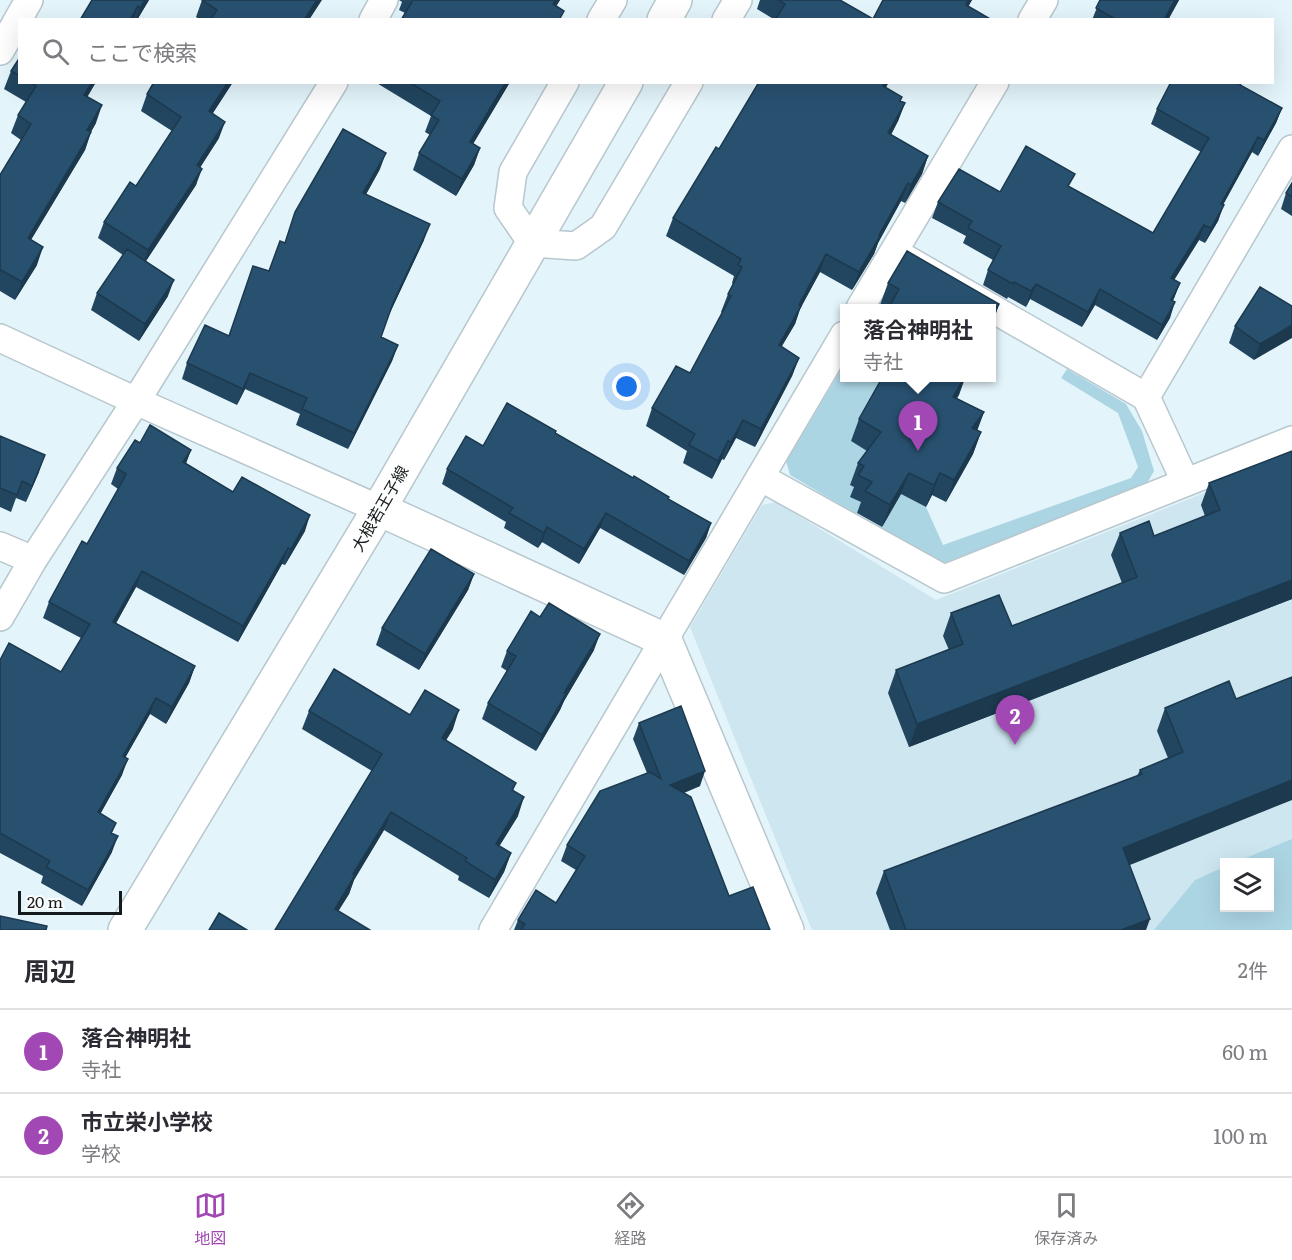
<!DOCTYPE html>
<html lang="ja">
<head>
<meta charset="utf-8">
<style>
  body { margin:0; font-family:Literata,"Noto Sans JP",serif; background:#f2f2f3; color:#2b2b33 }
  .controls { position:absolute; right:18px; bottom:18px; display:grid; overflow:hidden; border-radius:0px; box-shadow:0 6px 24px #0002 }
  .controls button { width:54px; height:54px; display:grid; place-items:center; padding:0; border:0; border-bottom:2px solid #e1e1e2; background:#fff; color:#2b2b33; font:30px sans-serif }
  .scale { position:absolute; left:18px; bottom:15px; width:104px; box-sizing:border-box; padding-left:6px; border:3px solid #151b1d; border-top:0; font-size:16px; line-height:21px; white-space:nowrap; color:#151b1d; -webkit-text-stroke:4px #fefefe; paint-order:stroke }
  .you { position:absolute; left:627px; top:387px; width:21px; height:21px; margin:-15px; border:4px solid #fff; border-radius:50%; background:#1a73e8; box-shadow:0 0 0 9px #1a73e833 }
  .badge { display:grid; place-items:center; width:39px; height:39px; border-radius:50%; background:#a248b4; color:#fff; font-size:20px; font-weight:700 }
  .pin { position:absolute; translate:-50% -50px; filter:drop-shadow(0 2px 3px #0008) }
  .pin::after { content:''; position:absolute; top:32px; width:21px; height:18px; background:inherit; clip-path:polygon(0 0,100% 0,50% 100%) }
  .popup { position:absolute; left:840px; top:304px; width:156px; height:78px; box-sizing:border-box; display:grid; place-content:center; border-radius:0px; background:#fff; filter:drop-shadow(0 2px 4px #0005); font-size:20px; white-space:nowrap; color:#7c7c81 }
  .popup b { font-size:22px; color:#2b2b33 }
  .popup::after { content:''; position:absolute; left:50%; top:100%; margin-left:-12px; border:12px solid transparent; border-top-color:#fff }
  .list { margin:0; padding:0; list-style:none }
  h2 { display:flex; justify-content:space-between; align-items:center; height:78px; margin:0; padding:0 24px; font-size:26px }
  h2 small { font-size:20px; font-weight:400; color:#7c7c81 }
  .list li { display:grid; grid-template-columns:39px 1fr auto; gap:18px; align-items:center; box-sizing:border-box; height:84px; padding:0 24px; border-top:2px solid #e1e1e2 }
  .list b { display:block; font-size:22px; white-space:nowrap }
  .list p { margin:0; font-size:20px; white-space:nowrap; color:#7c7c81 }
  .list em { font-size:20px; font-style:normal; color:#7c7c81 }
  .icon { flex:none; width:33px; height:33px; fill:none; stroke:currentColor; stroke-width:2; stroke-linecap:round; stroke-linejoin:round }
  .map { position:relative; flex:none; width:1292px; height:930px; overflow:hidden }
  .search { position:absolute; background:#fff; box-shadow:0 6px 24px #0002; left:18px; right:18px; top:18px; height:66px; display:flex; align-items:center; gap:15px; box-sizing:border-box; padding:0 21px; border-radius:0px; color:#7c7c81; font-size:22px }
  .sheet { height:246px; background:#fff }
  nav { display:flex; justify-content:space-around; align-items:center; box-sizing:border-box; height:84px; border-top:2px solid #e1e1e2; background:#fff; font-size:16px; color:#7c7c81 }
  nav a { display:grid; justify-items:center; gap:3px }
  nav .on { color:#a248b4 }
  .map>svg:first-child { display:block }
</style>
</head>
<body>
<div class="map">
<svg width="1292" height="930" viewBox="0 0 1292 930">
  <rect width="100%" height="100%" fill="#e3f4fb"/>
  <path fill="#cde6ef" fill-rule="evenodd" d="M1292,458V930H812L690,627L762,505L776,502L936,600ZM1224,862H1270V908H1224Z"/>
  <path fill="#acd5e4" d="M844,365V378H887L851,441L871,453L856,488L864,503L856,514L790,475L786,461Z
    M1067,369L1126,404L1142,431L1154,471L1146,485L941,564L881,528L901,494L926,507L943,545L1131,478L1138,467L1118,413L1061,378Z
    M1292,839V930H1154L1195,880L1224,867V908H1270V862H1236Z"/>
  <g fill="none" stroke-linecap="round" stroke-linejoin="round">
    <g stroke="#b7c7cd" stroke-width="30">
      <path id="street" d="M373,20L384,0
        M601,20L613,0
        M726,20L738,0
        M1032,20L1044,0
        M0,51L29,0
        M565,82L513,172L508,208L532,243L576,246L603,227L689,82
        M894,252L1146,397L1185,481
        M860,308L995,82
        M0,338L136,401L379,509
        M1146,397L1292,149
        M760,477L944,579L1292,440
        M0,546L33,560
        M0,617L33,560L136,401L334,82
        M493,930L844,335"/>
    </g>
    <g stroke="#b7c7cd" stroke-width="36">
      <path id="secondary" d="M664,20L675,0
        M379,509L665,640L787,930
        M125,930L379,509L626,82"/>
    </g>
    <use href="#street" stroke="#fff" stroke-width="27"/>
    <use href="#secondary" stroke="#fff" stroke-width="33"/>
  </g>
  <path fill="#224660" d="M92,0H149L137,20H80Z
    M202,0L309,20H200L196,17Z
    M399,0H560L556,6L405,13L399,10L402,2Z
    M760,0H840L873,19L883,0H972L968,6L992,20H775L757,9Z
    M1100,0H1179L1168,20H1092Z
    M20,57V82H96L87,97L96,123L91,132L85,150L31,240L37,265L15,300L0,291V175L21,140L11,133L18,115L26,102L4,89L11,71Z
    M154,82H233L213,113L219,138L200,167L196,185L146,261L168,296L139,341L91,310L97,293L123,255L98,238L104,222L136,186L172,131L141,111L147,94Z
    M375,82H510L473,144L480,148L474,165L456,196L413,170L419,153L430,135L425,132L431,116Z
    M1242,86L1282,108L1276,123L1258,156L1252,152L1223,205L1218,221L1205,243L1199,240L1174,280L1180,283L1173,301L1170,318L1157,340L1095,305L1082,327L1030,299L1026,307L1008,297L1007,299L983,285L988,270L993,260L963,243L966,236L932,218L938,202L1000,192L1070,187L1153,233L1201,152L1151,124L1157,109Z
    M886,88L901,101L905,103L898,121L891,135L928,156L922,174L905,203L901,201L878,243L874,254L852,290L820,272L800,309L795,324L781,347L799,358L792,376L755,447L736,438L724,460L722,459L712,479L683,463L687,451L646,426L652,408L690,373L722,313L721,312L728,294L733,284L732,283L734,276L666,236L673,218L719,149Z
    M380,169L366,194L424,240L388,317L381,337L398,345L392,361L348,449L296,425L300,414L245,389L237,405L182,379L187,363L229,336L269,271L284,243Z
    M1292,183V216L1281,209L1286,193Z
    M888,283L999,304L992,325V309H887L880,305Z
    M1292,306L1254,360L1229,343L1235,326Z
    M882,378H965L957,398L984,412L977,430L981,432L973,454L946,502L932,495L926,507L901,494L882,527L857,513L861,502L850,497L854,487L850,485L858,463L867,451L851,441L859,419Z
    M555,434L711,523L706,538L684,575L600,528L579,564L542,542L538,548L504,528L506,522L442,484L447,469L483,446Z
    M0,436L39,472L26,502L16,498L11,512L0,507Z
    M140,443L191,450L186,463L233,492L305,531L285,565L282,564L238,642L136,587L116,623L195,666L189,683L166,724L150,714L125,758L122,775L100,814L116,823L112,833V852L82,906L41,883L43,876L0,853V660L61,672L81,638L43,618L49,602L87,544L118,489L111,484L117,468Z
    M1292,451V599L909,747L888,693L896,670L949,650L943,636L951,613L1012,626L1122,583L1111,555L1120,533L1154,536L1205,516L1201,505L1209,483Z
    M474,574L468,590L419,670L376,645L382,628Z
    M594,650L564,701L560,710L536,751L482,719L488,703L507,671L501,667L507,651Z
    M1229,681L1129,865L1146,930H890L876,893L884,871L1137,776L1140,770L1168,758L1157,731L1165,708Z
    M309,711L410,715L453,729L446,740L516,783L513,791L518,816L499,846L511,853L504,872L489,898L458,880L459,876L384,830L354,880L349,894L338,911L275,930L372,771L302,729Z
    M639,723L700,786L684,793L729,896L770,930H514L518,920L556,903L576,870L561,861L567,845L647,773L633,739Z"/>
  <path fill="#1c394e" d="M145,0H149L137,20H136L140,8Z
    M317,0H322L309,20H304Z
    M556,0H560L548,20L553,4Z
    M968,0H972L961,20L966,5Z
    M1175,0H1179L1168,20H1164Z
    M138,6L133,20H130Z
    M92,82H96L78,113L84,95Z
    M228,82H233L203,128L209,111Z
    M506,82H510L464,159L470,142Z
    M885,82H889L877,104L883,86Z
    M905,103L898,121L882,151L888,133Z
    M102,105L96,123L81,148L87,130Z
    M1282,108L1276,123L1258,156L1264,140Z
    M225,122L219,138L191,182L197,165Z
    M91,132L85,150L21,256L28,238Z
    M1258,137L1252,152L1215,219L1221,204Z
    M480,148L474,165L456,196L462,179Z
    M386,153L380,169L358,209L363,193Z
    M928,156L922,174L905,203L911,185Z
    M202,169L196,185L142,267L148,250Z
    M908,183L901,201L878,243L874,254L852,290L859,272Z
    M1224,205L1218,221L1205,243L1211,228Z
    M430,224L424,240L387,319L393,303Z
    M1204,225L1199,240L1166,293L1171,278Z
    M43,247L37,265L15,300L22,282Z
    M826,254L820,272L800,309L795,324L772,363L779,345Z
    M174,280L168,296L139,341L145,324Z
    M1180,283L1174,298L1165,315L1171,300Z
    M1036,284L1030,299L1026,307L1031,291Z
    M1100,289L1095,305L1082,327L1088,312Z
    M1175,302L1170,318L1157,340L1162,325Z
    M999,304L992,325V317Z
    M1292,325V338L1254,360L1260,344Z
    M398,345L392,361L348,449L354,433Z
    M799,358L792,376L755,447L761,429Z
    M250,373L245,389L237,405L243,389Z
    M964,378H965L959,395L945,418L953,397Z
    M984,412L976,434L972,428Z
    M743,420L736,438L724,460L731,442Z
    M981,432L973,454L946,502L954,480Z
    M728,441L722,459L712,479L718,461Z
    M191,450L185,466L183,462Z
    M45,455L39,472L26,502L32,486Z
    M909,473L901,494L882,527L890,505Z
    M940,473L932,495L926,507L934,485Z
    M606,513L600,528L579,564L584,549Z
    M310,515L305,531L285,565L291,549Z
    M711,523L706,538L684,575L689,561Z
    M547,527L542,542L538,548L544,533Z
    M288,548L282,564L238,642L243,626Z
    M142,571L136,587L108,638L113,622Z
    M474,574L468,590L419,670L425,654Z
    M1292,580V599L909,747L917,724Z
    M600,634L594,650L564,701L560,710L536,751L542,735L564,693Z
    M195,666L189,683L166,724L172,707Z
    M156,698L150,714L117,772L123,756Z
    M459,710L453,729L436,757L442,738Z
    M128,759L122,775L92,829L98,812Z
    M705,771L700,786L665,800L670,785Z
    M1292,780V800L1115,871L1123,848Z
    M524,797L518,816L489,863L496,844Z
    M391,812L384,830L354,880L349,894L328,928L335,909L353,874Z
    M118,836L112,852L82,906L88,890Z
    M511,853L504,872L489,898L495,880Z
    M1150,919L1146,930H1121Z"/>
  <path fill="#285170" stroke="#1c394e" stroke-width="1.5" d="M92,0H145L140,8L138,6L130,20H80Z
    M202,0H317L304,20H210L217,10Z
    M413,0H556L553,4L564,11L559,20H401Z
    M778,0H840L873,19L883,0H968L966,5L992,20H775L785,4Z
    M1100,0H1175L1164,20H1117L1096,8Z
    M20,57V76L11,71Z
    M30,82H92L84,95L102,105L87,130L91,132L28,238L43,247L22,282L1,270L0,271V175L31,124L18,115L36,86Z
    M154,82H228L209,111L225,122L197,165L202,169L148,250L104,222L130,182L136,186L181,117L147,94Z
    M409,82H506L470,142L480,148L462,179L419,153L439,120L431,115L440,101Z
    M759,82H885L883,86L902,97L900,101L905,103L888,133L928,156L911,185L908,183L879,235L880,236L859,272L826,254L799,305L801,306L779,345L799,358L761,429L743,420L731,442L728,441L718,461L689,445L695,434L652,408L676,366L690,373L731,296L728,294L742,267L738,265L741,259L673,218L716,147L719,149Z
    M1171,82H1242L1240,85L1282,108L1264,140L1258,137L1221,204L1224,205L1211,228L1204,225L1171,278L1180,283L1171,300L1175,302L1162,325L1100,289L1088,312L1036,284L1031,291L1014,282L1013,284L988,270L1001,246L968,228L972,221L938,202L959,169L1000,192L1026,146L1075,174L1068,186L1153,233L1209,138L1157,109Z
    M343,129L386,153L363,193L430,224L393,303L381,337L398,345L354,433L302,409L307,398L250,373L243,389L187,363L205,325L229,336L253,266L269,271L280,241L285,243L295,212Z
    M1292,183V197L1286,193Z
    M127,249L174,280L145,324L97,293Z
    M907,251L999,304L992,317V309H888L899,289L888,283Z
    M1260,287L1292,306V325L1260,344L1235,326Z
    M882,378H964L953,397L984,412L972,428L981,432L954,480L940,473L934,485L909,473L890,505L865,491L872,482L858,475L864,466L858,463L881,432L859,419Z
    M507,403L556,431L555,433L633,478L634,476L669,497L668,499L711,523L689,561L606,513L584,549L547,527L544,533L509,513L513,508L447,469L466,436L483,446Z
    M150,425L191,450L183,462L233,492L242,477L310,515L291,549L288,548L243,626L142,571L113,622L195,666L172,707L156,698L123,756L128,759L98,812L116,823L111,833L118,836L88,890L46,867L50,861L0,833V660L9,643L61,672L90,624L49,602L82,541L87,544L122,482L126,474L117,468L135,440L140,443Z
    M0,436L45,455L32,486L22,481L17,495L0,488Z
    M1292,451V580L917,724L896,670L963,644L951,613L999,595L1012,626L1137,577L1120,533L1149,521L1154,536L1220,510L1209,483Z
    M431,549L474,574L425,654L382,628Z
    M549,603L600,634L564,693L566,694L542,735L488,703L516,656L507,651L531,611L540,617Z
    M334,669L410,715L425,690L459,710L442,738L516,783L512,790L524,797L496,844L511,853L495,880L465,861L467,858L391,812L353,874L355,875L335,909L370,930H275L382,754L309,711Z
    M1292,677V780L1123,848L1150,919L1121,930H906L884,871L1142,774L1140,770L1183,752L1165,708L1229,681L1236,699Z
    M681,706L705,771L670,785L691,797L729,896L753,887L770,930H521L525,924L518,920L536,890L556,903L585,856L567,845L600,791L650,772L661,779L639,723Z
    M219,913L247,930H209Z
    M0,916L47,926L46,930H0Z"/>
  <g text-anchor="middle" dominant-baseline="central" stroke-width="6" stroke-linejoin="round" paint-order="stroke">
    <g font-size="16" fill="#151b1d" stroke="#fefefe">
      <text transform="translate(379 508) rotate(-60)">大根若王子線</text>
    </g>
  </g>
</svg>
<div class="controls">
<button><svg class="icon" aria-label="layers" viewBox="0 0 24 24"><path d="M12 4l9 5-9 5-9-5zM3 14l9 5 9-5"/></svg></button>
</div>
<div class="scale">20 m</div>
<div class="you"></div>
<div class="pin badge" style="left:918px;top:451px">1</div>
<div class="popup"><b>落合神明社</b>寺社</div>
<div class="pin badge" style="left:1015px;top:745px">2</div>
<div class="search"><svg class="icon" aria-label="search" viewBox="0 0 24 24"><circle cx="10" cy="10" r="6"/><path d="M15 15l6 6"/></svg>ここで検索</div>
</div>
<section class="sheet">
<h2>周辺<small>2件</small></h2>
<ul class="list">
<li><span class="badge">1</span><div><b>落合神明社</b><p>寺社</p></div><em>60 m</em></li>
<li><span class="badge">2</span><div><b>市立栄小学校</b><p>学校</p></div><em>100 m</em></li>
</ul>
</section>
<nav>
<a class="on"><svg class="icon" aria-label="map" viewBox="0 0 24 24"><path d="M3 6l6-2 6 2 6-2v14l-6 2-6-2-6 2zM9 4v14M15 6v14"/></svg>地図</a>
<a><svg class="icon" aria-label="directions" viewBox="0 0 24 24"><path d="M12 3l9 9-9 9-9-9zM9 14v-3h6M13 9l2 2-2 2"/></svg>経路</a>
<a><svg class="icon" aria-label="saved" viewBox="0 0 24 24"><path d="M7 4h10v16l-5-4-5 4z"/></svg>保存済み</a>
</nav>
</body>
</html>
